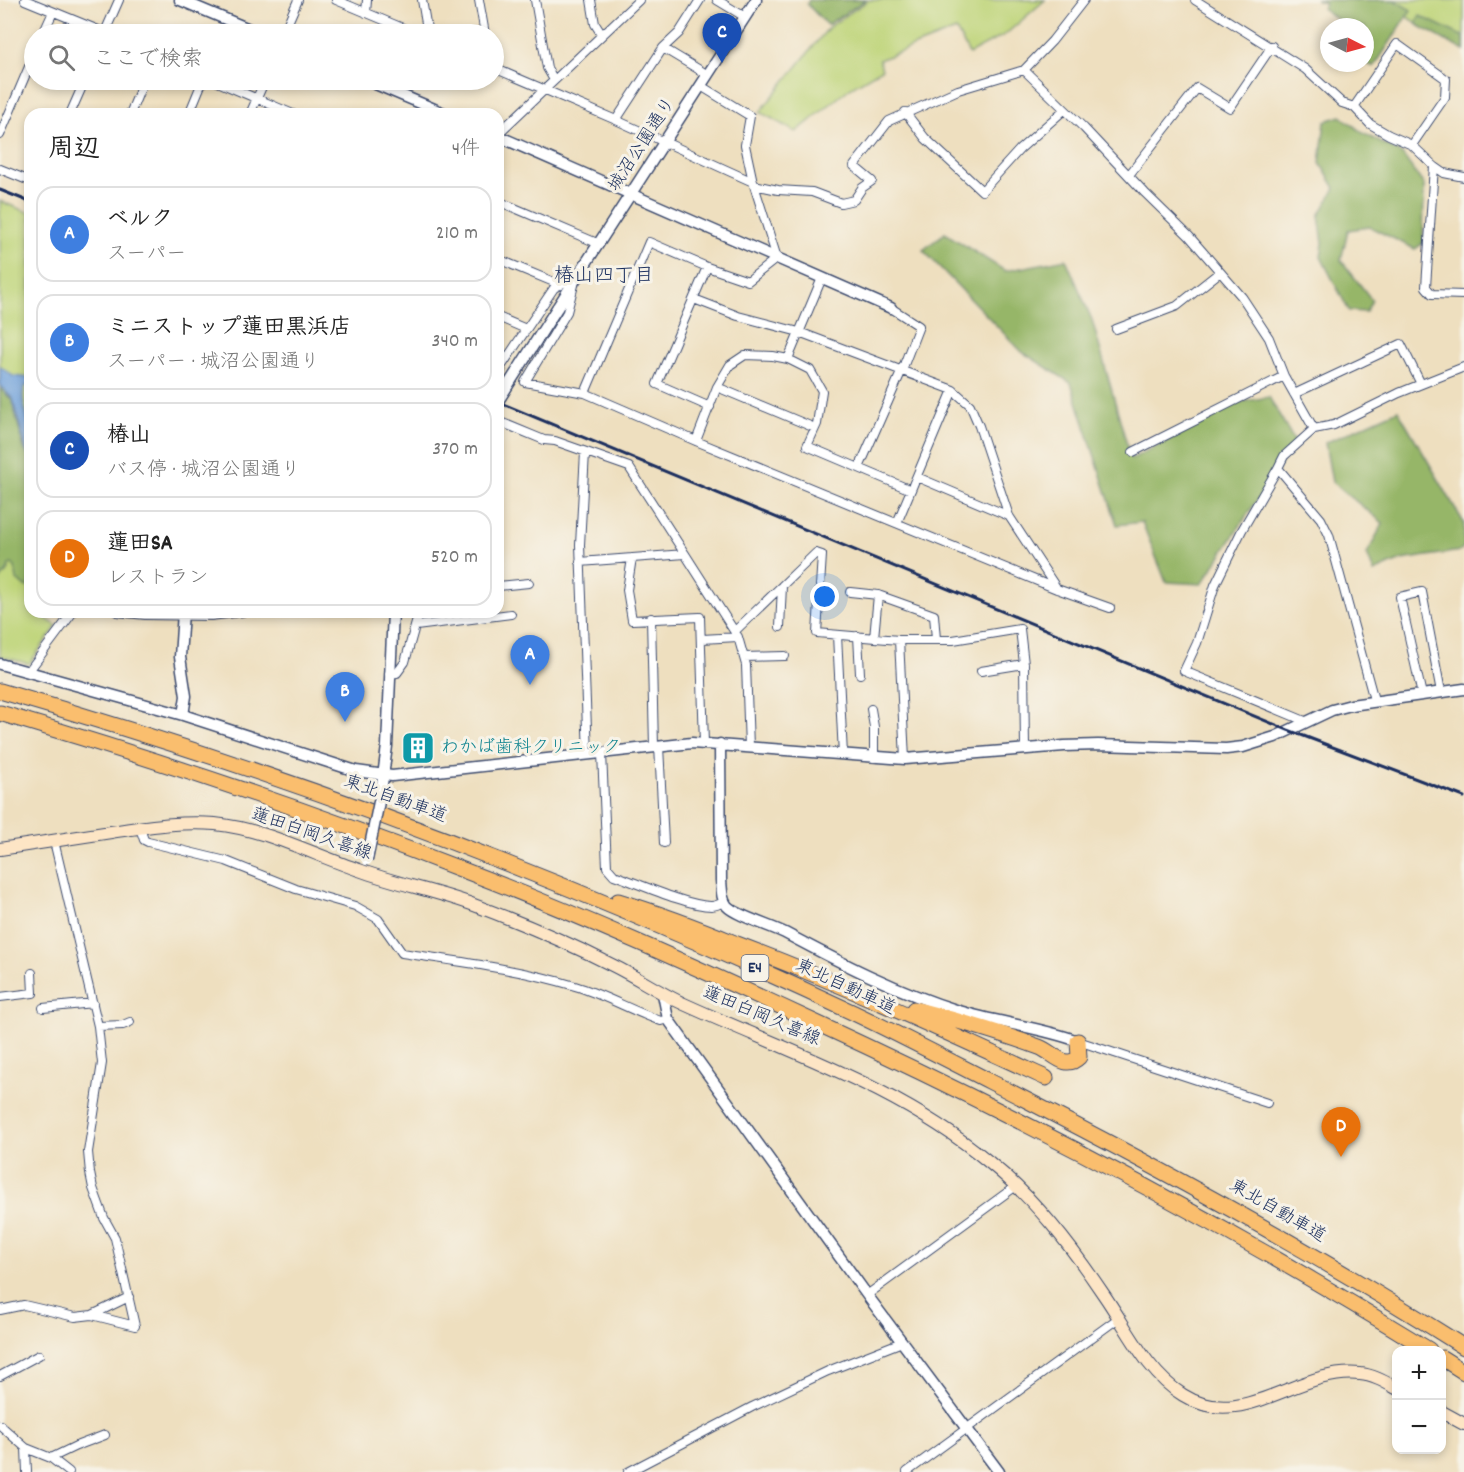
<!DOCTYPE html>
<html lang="ja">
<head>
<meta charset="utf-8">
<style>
  body { margin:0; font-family:Dekko,"Klee One",sans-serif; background:#f6f6f6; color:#222 }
  .controls { position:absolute; right:18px; bottom:18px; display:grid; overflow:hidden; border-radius:12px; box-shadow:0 3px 9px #0003 }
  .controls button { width:54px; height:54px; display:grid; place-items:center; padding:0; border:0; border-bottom:2px solid #e0e0e0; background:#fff; color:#222; font:30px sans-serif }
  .compass { position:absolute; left:1320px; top:18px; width:54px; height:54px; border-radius:50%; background:#fff; box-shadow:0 3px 9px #0003; rotate:96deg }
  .you { position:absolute; left:825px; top:597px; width:21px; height:21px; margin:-15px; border:4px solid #fff; border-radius:50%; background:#1a73e8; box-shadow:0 0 0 9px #1a73e833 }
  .badge { display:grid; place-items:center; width:39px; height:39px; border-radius:50%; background:#2563eb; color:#fff; font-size:20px; font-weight:700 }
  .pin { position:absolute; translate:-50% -50px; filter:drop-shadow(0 2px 3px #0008) }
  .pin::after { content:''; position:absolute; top:32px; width:21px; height:18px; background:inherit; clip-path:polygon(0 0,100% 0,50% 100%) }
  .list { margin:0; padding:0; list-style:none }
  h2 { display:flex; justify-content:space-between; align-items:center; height:78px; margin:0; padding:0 24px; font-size:26px }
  h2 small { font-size:20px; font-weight:400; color:#767676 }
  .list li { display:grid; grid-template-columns:39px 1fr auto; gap:18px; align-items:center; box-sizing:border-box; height:96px; margin:0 12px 12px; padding:0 12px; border:2px solid #e0e0e0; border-radius:18px }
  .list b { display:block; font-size:22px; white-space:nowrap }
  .list p { margin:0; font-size:20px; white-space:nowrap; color:#767676 }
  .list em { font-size:20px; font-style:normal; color:#767676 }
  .icon { flex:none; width:33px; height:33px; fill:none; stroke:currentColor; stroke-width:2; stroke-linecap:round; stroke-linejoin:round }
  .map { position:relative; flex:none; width:1464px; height:1472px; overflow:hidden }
  .search { position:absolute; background:#fff; box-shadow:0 3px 9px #0003; left:24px; top:24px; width:480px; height:66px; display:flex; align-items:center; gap:15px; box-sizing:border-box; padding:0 21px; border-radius:33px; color:#767676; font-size:22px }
  .panel { position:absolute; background:#fff; box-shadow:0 3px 9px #0003; left:24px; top:108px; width:480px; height:510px; border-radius:18px }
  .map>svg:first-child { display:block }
</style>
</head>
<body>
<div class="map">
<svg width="1464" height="1472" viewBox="0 0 1464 1472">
  <rect width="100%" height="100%" fill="#f7f3e8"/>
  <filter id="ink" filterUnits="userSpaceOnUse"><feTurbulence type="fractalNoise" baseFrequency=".0167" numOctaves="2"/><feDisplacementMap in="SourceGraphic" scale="12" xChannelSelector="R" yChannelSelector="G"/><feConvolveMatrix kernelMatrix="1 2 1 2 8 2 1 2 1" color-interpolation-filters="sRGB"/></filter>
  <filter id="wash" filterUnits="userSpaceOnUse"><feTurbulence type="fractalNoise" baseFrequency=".008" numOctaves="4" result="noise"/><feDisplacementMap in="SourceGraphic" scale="24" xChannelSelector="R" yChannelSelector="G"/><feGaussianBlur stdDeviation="1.35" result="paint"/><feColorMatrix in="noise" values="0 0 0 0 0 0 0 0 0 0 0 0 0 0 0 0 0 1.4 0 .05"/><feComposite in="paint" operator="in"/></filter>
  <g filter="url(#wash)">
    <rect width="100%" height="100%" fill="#eedfbf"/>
    <path fill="#bed478" stroke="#6c826b" stroke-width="1.5" d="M869,0H1045L1006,34L969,54L956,30L879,60L882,69L850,88L796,132L760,112L829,27Z
      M1377,0H1464V51L1386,4Z
      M0,201L30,213V612H46L44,617L57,626L29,664L0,656Z"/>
    <path fill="#96b668" stroke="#587263" stroke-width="1.5" d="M809,0H866L827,25L807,4Z
      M1316,0H1394L1411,10L1374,67L1365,63V27H1348L1323,9L1325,3Z
      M1420,16L1464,37V51L1416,24Z
      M1341,116L1363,133L1402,154L1424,185L1423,243L1415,249L1370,227L1348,230L1341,260L1372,300L1366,312L1349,311L1321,257L1323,243L1319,216L1335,188L1320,163L1325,121Z
      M945,233L1005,271L1066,259L1092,320L1131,459L1198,425L1234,403L1269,397L1295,442L1202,584L1166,582L1142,522L1117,525L1071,383L1022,352L923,250Z
      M0,389L12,400L24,448L30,460V587L24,586L17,580L15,567L12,564L9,565L8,570L0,580Z
      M1398,410L1464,523V546L1460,551L1401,560L1374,572L1367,554L1383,523L1332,482L1325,443Z"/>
    <path fill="#71a2db" stroke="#46689c" stroke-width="1.5" d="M0,366L13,376L30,378V383L24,388C20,403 28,413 30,427C31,437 30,447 30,457L26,450L13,399L0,386Z"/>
  </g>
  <g filter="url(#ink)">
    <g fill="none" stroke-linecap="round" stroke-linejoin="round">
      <path stroke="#c4bcac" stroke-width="8" stroke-dasharray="8 4" stroke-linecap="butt" d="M499,370L525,382"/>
      <g stroke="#3b496d" stroke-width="10">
        <path id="minor" d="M25,0L108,34
          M336,0L417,34
          M422,0L427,29L426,34
          M479,0L485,34
          M535,0L547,68L554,80
          M591,0L595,24L602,35
          M717,0L745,17
          M1195,0L1305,69L1342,103L1354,107L1370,124L1389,135L1412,145L1434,166L1444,173L1464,177
          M366,13L367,0
          M43,34L53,12
          M104,34L119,0
          M283,34L298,0
          M663,48L679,33L700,0
          M494,68L616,120L753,182
          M1024,70L1084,128L1145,193L1189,236L1242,297L1269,338L1284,376L1314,429
          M213,80L293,114
          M1354,107L1397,44L1446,79L1445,97L1412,145
          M905,112L925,138L982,191L1020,149L1064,110
          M70,114L85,80
          M130,114L144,80
          M189,114L203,80
          M250,114L265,80
          M616,120L663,48L708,75
          M0,135L34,55
          M499,137L502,130L639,0
          M1434,166L1426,287L1432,294L1464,295
          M0,169L30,181
          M1129,175L1197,88L1230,108L1272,46
          M754,185L778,190L812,192L841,203L854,200L862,188L872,181L854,166L889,121L958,90L1024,70L1052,41L1084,0
          M498,201L597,243
          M498,259L561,285
          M707,267L657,384L710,407
          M574,285L567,312L525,382L585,393L696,441L1057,589L1110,608
          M694,299L738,316L799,332L953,390L970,405L979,426L1009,516L1057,589
          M498,317L526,329
          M1116,329L1177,306L1220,272
          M788,359L822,278
          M498,369L499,370L554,288L577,276
          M717,387L815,428
          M585,393L649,242L707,267L748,281L777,258L753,182L745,145L750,116L701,86
          M1294,394L1401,344L1421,384
          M498,421L544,440L555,441L629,467L685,554L580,562
          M696,441L717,387L730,365L745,355L773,356L788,359L810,370L822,391L817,424L807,446L911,490
          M585,452L580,545L588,755
          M1133,452L1284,376
          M859,468L902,370L919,326L891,308
          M1278,468L1242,530L1215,585L1197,643L1184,671L1305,721
          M917,477L1009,516
          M897,523L953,390
          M685,554L738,637L746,665L749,747
          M632,558L627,590L632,620L700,617L704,744
          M498,586L529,583
          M850,592L878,595
          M117,612L145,615L211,616L243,612
          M651,618L654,747
          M416,626L511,614
          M780,627L782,586
          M735,631L816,553L822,555L817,633L899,640H953L1020,629L1024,664L1025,749
          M837,635L843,755
          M858,636L860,674
          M874,638L878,595L934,615L936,639
          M702,639L738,637
          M899,640L905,759
          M744,657L785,656
          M981,671L1024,664
          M28,672L73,612
          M389,674L397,673L405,662L419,612
          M1422,695L1400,597L1422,592L1441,692
          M1374,700L1329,535L1321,519L1278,468L1284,456L1314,429L1334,425L1399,393L1464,367
          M871,709L874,727V758
          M659,746L664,843
          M602,753L607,867L614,875C637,883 688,906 711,906C716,906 720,904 725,901
          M140,828L144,840L148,842L226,861L296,889L355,906L378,919L402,953C461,962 519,969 575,986C605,995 632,1011 661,1021L668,1019
          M0,997L33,993L32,973
          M43,1008L93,1003
          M98,1026L123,1025L130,1022
          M1078,1041L1267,1103
          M867,1295L1016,1186
          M0,1310L24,1305L75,1317L92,1315L135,1326L115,1238L104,1218L93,1188L90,1173L88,1152L102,1063L98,1026L54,841
          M92,1315L129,1297
          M0,1376L39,1355
          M0,1425L26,1448L51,1458L69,1472
          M26,1448L27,1472
          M51,1458L76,1446L105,1435
          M628,1472L752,1407L828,1371L902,1342
          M907,1472L1120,1317"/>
      </g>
      <g stroke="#3b496d" stroke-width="13">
        <path id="tertiary" d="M180,0L261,34
          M366,80L446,114
          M498,136L891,308
          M557,308L756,0
          M0,664L183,715L356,771L392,776L692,743L905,759L1064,746L1098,745L1226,749L1243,747L1275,737L1332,710L1351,705L1464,689
          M183,715L186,696L180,657L183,612
          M720,744L721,880C722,889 721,899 727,906C735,915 771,926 785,933C841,963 898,992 959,1011C998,1023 1040,1027 1078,1041
          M381,792L387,746L393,612
          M663,994L668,1019L867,1295L999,1472"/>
      </g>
      <g stroke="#3b496d" stroke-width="14">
        <path id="secondary" d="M0,849C37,843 74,838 111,832C145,827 180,821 215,824C265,829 312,854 359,870C397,884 437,891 474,905C522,923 569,943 614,966C638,978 660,993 684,1004C789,1052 899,1087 989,1162C1035,1199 1071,1246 1104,1295C1127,1328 1147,1373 1183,1395C1243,1433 1298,1367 1360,1374C1373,1375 1385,1382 1396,1388
          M1442,1412L1464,1424"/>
      </g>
      <g stroke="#3b496d" stroke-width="17">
        <path id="motorway" d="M0,691C292,775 579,884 854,1013C900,1035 946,1059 991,1082C1153,1164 1311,1250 1464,1347
          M0,713C156,759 311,811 463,870C581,915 696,967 810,1020C1023,1118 1230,1227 1429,1350
          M618,901C658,913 698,928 737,944C843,984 944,1031 1046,1078
          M914,1009C956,1020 998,1032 1039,1047C1053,1052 1065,1071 1079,1057L1078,1041
          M1442,1358L1464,1372"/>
      </g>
      <use href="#minor" stroke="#fff" stroke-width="8"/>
      <use href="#tertiary" stroke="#fff" stroke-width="10"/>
      <use href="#secondary" stroke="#fde5c5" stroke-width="12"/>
      <use href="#motorway" stroke="#fabe6e" stroke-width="15"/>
      <path stroke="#1b2f5e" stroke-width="3" d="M0,190L30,202
        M498,402L1288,730L1464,797"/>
      <g stroke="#3b496d" stroke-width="13" stroke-linecap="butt">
        <path id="tertiary-bridge" d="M498,401L557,308
          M367,860L381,792"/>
      </g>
      <use href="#tertiary-bridge" stroke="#fff" stroke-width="10"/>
    </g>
  </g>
  <defs>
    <g id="building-square" transform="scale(1.725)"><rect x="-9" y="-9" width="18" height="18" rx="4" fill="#0f9aa8" stroke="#f7f3e8"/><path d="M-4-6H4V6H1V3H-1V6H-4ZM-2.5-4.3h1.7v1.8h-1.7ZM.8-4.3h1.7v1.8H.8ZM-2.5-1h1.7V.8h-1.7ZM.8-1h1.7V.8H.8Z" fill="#fff"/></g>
  </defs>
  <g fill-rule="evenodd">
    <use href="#building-square" x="418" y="748"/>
  </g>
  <g text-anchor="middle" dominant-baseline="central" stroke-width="6" stroke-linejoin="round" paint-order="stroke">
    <rect fill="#f7f3e8" stroke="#5d6a87" stroke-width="1.5" x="741.5" y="955" width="27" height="26" rx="4.5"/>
    <g font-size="16" font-weight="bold" fill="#1b2f5e">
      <text x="755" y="968">E4</text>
    </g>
    <g font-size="18" fill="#1b2f5e" stroke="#f7f3e8">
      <text transform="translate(643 145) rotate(-57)">城沼公園通り</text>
      <text transform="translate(395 800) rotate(20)">東北自動車道</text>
      <text transform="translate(311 835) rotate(19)">蓮田白岡久喜線</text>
      <text transform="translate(845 988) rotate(25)">東北自動車道</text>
      <text transform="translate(761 1017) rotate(23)">蓮田白岡久喜線</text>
      <text transform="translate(1277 1212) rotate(30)">東北自動車道</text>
    </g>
    <g font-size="18" fill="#0d838f" stroke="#f7f3e8" text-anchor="start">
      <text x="441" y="748">わかば歯科クリニック</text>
    </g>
    <g font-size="20" fill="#1b2f5e" stroke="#f7f3e8">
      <text x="604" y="277">椿山四丁目</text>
    </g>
  </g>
</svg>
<div class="controls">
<button>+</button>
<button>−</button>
</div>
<svg class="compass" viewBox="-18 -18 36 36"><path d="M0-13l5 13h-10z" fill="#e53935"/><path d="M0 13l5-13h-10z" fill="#767676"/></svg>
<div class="you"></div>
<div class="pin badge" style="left:530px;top:685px;background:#3f7fe0">A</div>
<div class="pin badge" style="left:345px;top:722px;background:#3f7fe0">B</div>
<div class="pin badge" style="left:722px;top:63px;background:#1a4fb4">C</div>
<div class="pin badge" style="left:1341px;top:1157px;background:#e8710a">D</div>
<div class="search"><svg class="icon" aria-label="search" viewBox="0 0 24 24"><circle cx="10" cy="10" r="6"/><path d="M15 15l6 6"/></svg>ここで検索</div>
<section class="panel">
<h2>周辺<small>4件</small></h2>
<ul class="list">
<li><span class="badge" style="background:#3f7fe0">A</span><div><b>ベルク</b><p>スーパー</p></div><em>210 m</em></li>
<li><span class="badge" style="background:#3f7fe0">B</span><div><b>ミニストップ蓮田黒浜店</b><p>スーパー · 城沼公園通り</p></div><em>340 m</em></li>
<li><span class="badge" style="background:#1a4fb4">C</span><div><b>椿山</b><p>バス停 · 城沼公園通り</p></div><em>370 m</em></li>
<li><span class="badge" style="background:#e8710a">D</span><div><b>蓮田SA</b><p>レストラン</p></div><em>520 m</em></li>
</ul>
</section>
</div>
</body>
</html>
